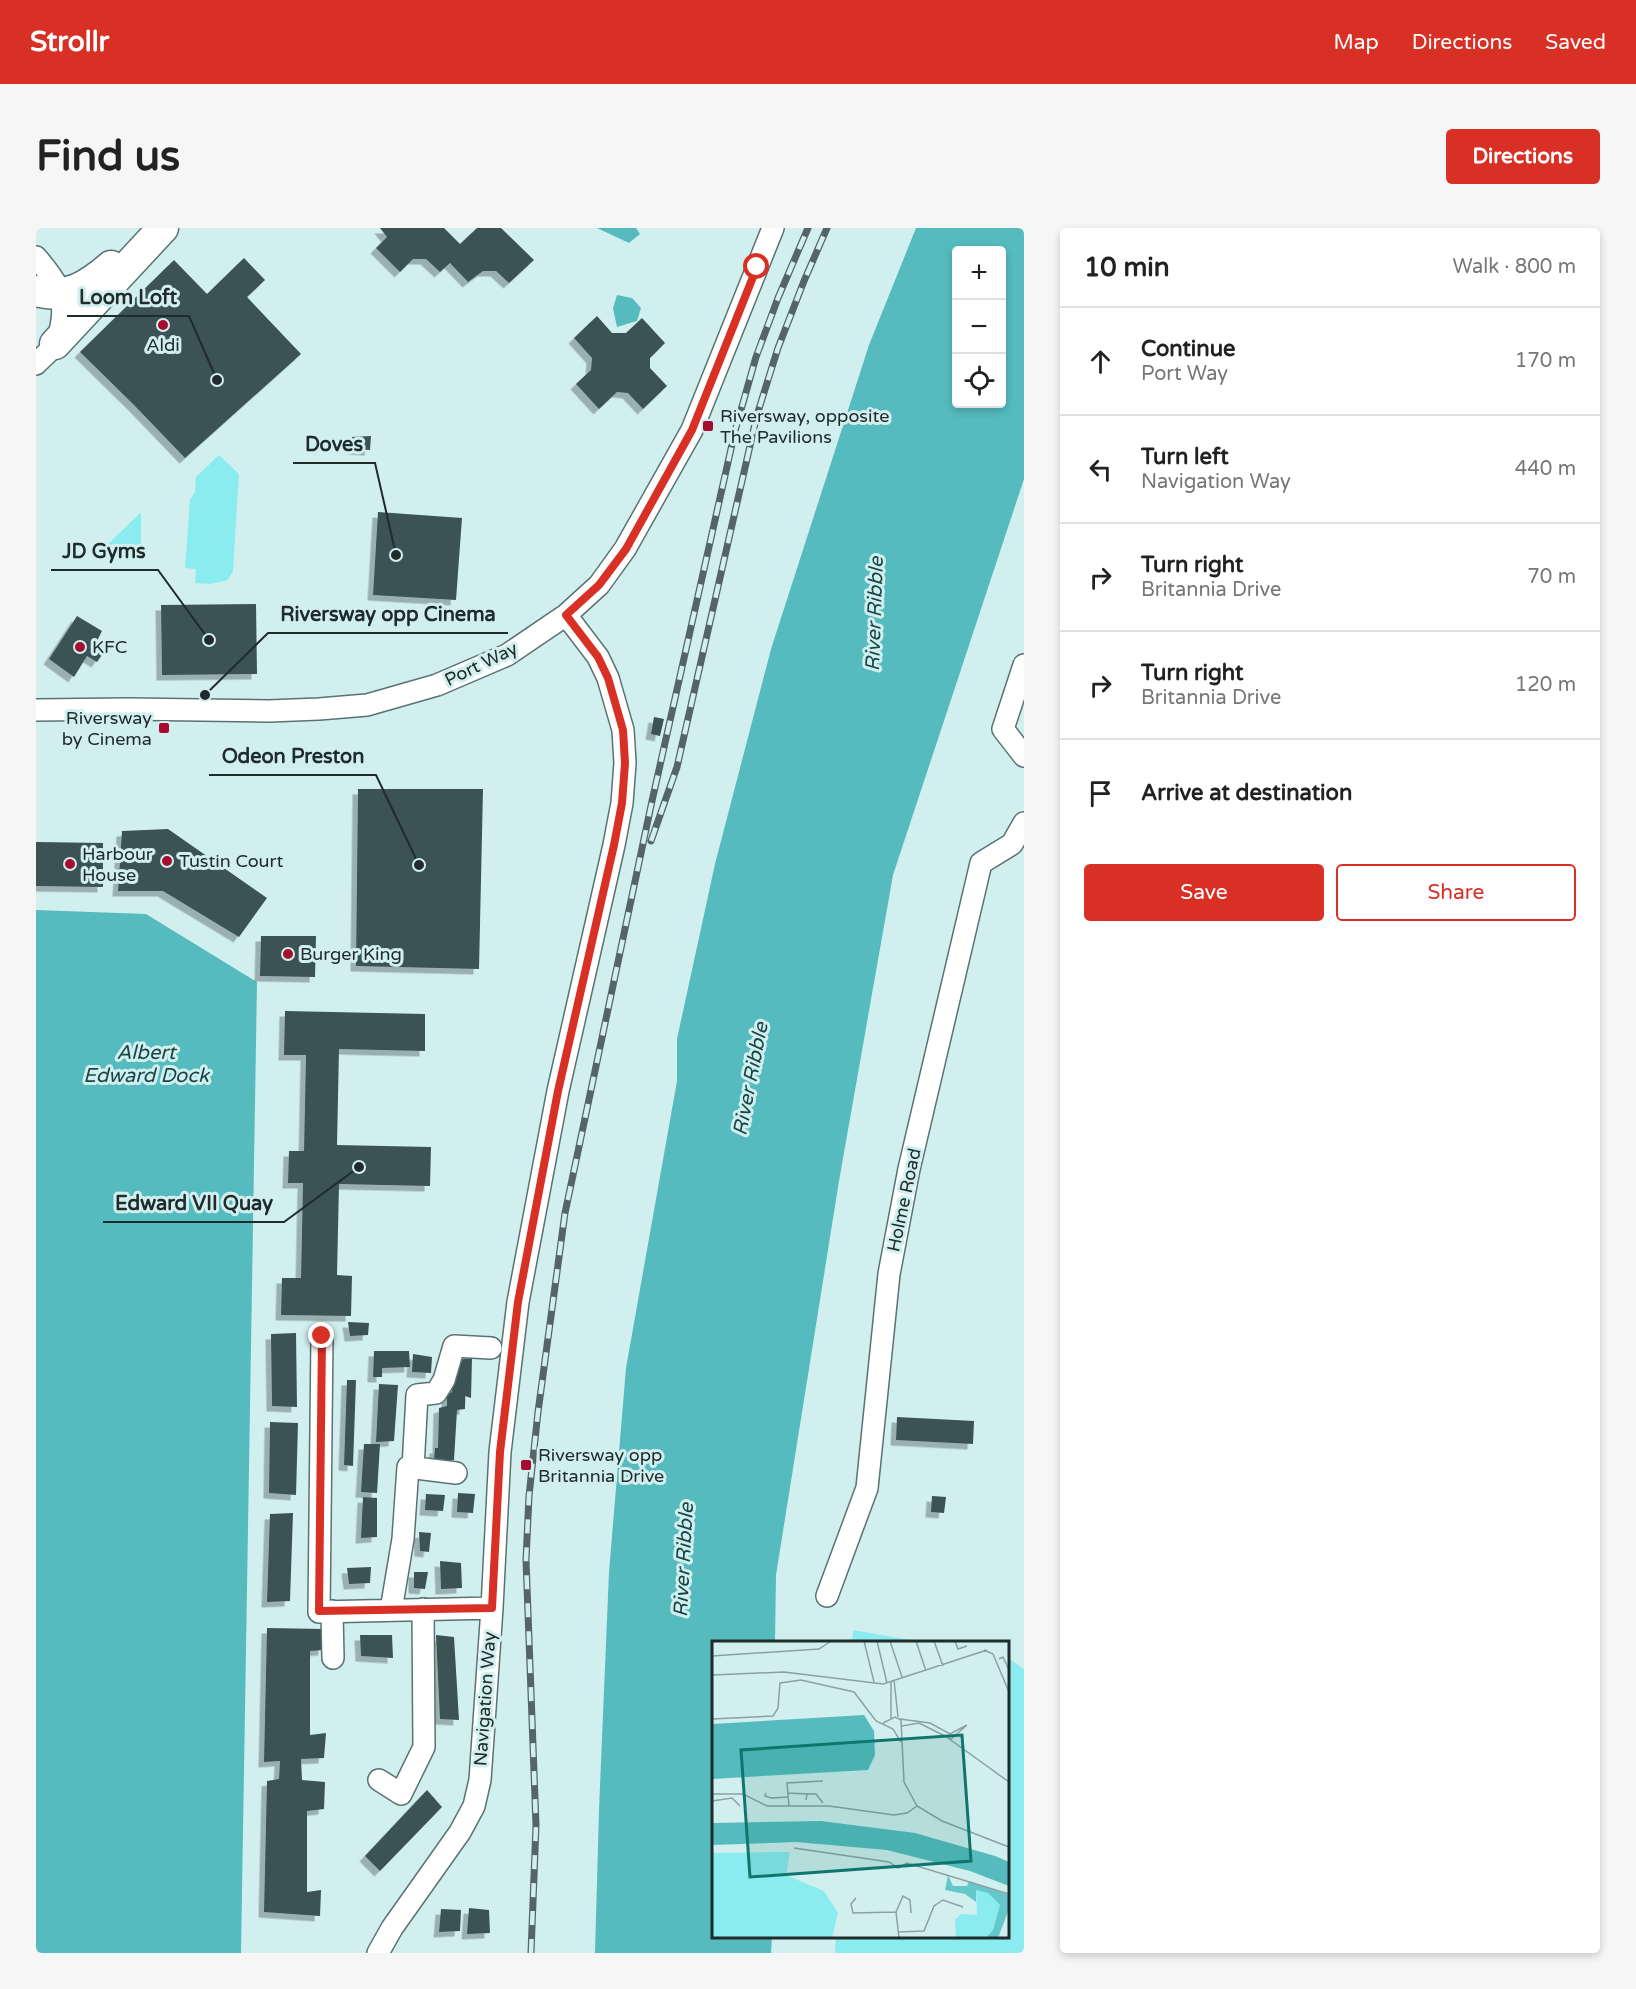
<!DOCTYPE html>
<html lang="en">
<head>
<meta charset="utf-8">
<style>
  body { margin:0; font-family:"Varela Round",sans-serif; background:#f6f6f6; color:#222 }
  .controls { position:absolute; right:18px; top:18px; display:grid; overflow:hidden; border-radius:6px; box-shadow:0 3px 9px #0003 }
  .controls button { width:54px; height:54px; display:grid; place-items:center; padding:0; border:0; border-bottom:2px solid #e0e0e0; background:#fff; color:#222; font:30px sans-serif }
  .stop { position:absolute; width:18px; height:18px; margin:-14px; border:4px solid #d93025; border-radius:50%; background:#fff }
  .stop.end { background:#d93025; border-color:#fff; box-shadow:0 2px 6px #0008 }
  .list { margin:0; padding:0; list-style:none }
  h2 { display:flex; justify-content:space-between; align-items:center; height:78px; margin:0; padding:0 24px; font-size:26px }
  h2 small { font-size:20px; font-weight:400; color:#767676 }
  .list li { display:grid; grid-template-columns:39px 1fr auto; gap:18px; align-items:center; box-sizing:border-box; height:108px; padding:0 24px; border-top:2px solid #e0e0e0 }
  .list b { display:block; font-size:22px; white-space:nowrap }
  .list p { margin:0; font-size:20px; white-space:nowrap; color:#767676 }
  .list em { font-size:20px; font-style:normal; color:#767676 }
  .actions { display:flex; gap:12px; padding:18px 24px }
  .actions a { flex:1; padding:14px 0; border:2px solid #d93025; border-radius:6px; text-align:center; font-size:21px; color:#d93025 }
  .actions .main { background:#d93025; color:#fff }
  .icon { flex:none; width:33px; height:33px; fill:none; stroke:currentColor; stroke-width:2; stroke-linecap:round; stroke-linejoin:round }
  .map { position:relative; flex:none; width:988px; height:1725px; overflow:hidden; border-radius:6px }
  header { display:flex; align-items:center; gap:36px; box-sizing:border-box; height:84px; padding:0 30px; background:#d93025; color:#fff }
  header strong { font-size:28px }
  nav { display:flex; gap:33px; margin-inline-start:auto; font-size:21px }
  .intro { display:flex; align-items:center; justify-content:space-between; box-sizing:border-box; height:144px; padding:0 36px }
  h1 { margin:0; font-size:42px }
  .button { padding:15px 27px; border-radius:6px; background:#d93025; color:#fff; font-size:21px; font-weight:700 }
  main { display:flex; gap:36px; padding:0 36px }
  aside { flex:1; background:#fff; border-radius:6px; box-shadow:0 3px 9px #0003 }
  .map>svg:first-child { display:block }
</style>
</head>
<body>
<header>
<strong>Strollr</strong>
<nav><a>Map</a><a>Directions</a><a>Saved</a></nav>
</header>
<div class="intro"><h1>Find us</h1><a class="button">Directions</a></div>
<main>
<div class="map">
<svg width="988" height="1725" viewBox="0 0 988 1725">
  <defs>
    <filter id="shadow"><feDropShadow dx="-5.5" dy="5.5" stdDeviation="0" flood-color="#0004"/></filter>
  </defs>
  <rect width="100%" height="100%" fill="#d2efef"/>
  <path fill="#8becef" d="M183,227L203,246L197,343L192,352L174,356L159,355L160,341L149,340L154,272L159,264L160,249Z
    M105,284V318L76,316L75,325L64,324Z
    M817,1402L886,1414H816Z
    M972,1430L988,1441V1725H799L800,1709L972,1708Z"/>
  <path fill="#55bbbe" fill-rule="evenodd" d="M561,0H600L604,6L593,15Z
    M880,0H988V251L857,647L803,953L740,1347L739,1414H678V1708L736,1709L735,1725H559L563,1582L573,1344L590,1140L641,853V811L679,636L735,421L833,117ZM966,22V176H921V22Z
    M581,67L596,70L605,80L601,93L581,99L577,80Z
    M0,682L110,686L221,754L205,1725H0Z"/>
  <path fill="#3b5354" filter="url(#shadow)" d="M344,0H408L424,16L441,0H465L498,32L473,55L460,43H447L432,54L414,35L404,44L390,31H377L364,44L340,20L351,9Z
    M208,30L229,52L211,69L265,126L149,230L98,177L44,124L138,32L171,66Z
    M561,88L576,105H590L606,90L629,115L614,130V140L631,158L607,181L592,165L581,164L563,181L540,156L555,142L556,130L538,110Z
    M335,208L334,222L318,221L316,209Z
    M342,284L426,290L420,372L337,367Z
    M220,376L221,446L126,447L125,377Z
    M41,388L66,403L60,415L70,421L61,434L51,428L38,449L13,431Z
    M618,489L628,491L624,508L615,506Z
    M322,561H447L443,741L320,738Z
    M132,601L231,670L203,709L127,663H82L86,603Z
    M0,614L67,615V659L0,658Z
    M225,708H280L279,749L224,748Z
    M249,783L389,786V823L303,821L301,917L395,919L394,958L303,956L301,1047L316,1048L315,1088L245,1087L246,1050H265L267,955H252L253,923H268L270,827H248Z
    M312,1094L333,1095L332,1107L314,1108Z
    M260,1105L261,1179L236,1178L235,1106Z
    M338,1123H373L374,1139L346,1140V1149H337Z
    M377,1126L396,1129L395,1145L376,1144Z
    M436,1130L435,1170L429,1168V1181L421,1182L418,1232H398L399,1220H402L403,1180L411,1178V1167L416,1164L417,1146L421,1132Z
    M311,1152H320L317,1238L308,1237Z
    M343,1156L362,1157L358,1213L340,1214Z
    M861,1189L938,1193L937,1216L860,1212Z
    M234,1194L262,1195L260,1267L233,1265Z
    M328,1216H344L341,1265L325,1264Z
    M422,1265L439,1266L437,1285L421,1284Z
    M390,1266L409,1267L407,1283L389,1282Z
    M896,1268L910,1269L908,1285L895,1284Z
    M327,1269L341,1270V1309L325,1310Z
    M257,1285L254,1373L231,1374L234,1286Z
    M383,1304L395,1305L393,1324L384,1323Z
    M404,1333L425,1335L426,1360L405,1361Z
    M335,1339L334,1355L313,1356L311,1340Z
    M378,1344H392L389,1361L378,1360Z
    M231,1400L287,1401L288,1422L274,1423V1507L290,1505L288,1530L265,1531L266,1552L289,1554L288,1581L271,1583V1664L285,1662L284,1688L228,1684L231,1553L243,1551L244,1533L228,1534Z
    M324,1407H356L357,1430L325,1428Z
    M400,1407L418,1409L423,1492L404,1491Z
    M391,1562L406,1579L344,1643L329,1628Z
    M433,1680L453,1682L454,1705L431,1706Z
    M405,1681L425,1682L424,1703L403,1704Z"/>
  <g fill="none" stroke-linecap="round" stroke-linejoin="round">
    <g stroke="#597273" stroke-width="24">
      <path id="minor" d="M0,29C17,49 30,65 26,92C25,100 23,109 20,115C15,123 6,129 0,136
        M988,437L967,501L988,528
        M0,482L92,481L233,483L283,481L331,477L401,457L471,427L530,387L563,357L589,321L656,202L737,0
        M286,1108L283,1384L456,1380
        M377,1240L381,1167L400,1165L408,1152L418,1118L455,1120
        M791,1368L831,1260L853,1046L873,941L945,635L976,616L988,595
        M355,1382L367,1311L372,1239L420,1245
        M296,1383L297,1430
        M343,1552L365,1566L388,1519L387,1381
        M342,1725L356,1700L424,1604L438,1578L444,1552L456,1380L464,1224L482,1074L522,863L578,617L586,575L589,535L587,502L572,450L562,429L530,387"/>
    </g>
    <g stroke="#597273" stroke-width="33">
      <path id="highway" d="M0,63C31,72 53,57 75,38
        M19,116L127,0"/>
    </g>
    <use href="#minor" stroke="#fff" stroke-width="21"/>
    <use href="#highway" stroke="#fff" stroke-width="30"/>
    <g stroke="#556565" stroke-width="7">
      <path id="rail" d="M615,613L641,539L721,187L742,120L768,53L791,0
        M495,1725L500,1597L490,1332L493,1268L502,1184L529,985L616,573L699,203L720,129L742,70L772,0"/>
    </g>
    <use href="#rail" stroke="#d2efef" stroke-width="4.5" stroke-dasharray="14" stroke-linecap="butt"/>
  </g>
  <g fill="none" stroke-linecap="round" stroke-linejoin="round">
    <path stroke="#d93025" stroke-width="8" d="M286,1108L283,1383L456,1380L464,1224L482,1074L522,863L578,617L586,575L589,535L587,502L572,450L562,429L530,387L563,357L590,321L656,202L721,39"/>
  </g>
  <g fill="#a60c30" stroke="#d2efef" stroke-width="2">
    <circle cx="127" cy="97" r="6"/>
    <rect x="666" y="192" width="12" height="12" rx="3"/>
    <circle cx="44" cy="419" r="6"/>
    <rect x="122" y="494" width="12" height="12" rx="3"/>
    <circle cx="131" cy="633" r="6"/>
    <circle cx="34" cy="636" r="6"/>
    <circle cx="252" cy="726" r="6"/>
    <rect x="484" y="1231" width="12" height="12" rx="3"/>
  </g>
  <g text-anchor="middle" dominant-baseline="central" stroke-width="6" stroke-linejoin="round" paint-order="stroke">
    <g font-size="18" fill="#202b2b" stroke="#d2efef" text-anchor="start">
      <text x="127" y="117" text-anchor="middle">Aldi</text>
      <text x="684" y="188">Riversway, opposite<tspan x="684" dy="21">The Pavilions</tspan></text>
      <text x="56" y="419">KFC</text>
      <text x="116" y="490" text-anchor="end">Riversway<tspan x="116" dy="21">by Cinema</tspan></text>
      <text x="46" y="626">Harbour<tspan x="46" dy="21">House</tspan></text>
      <text x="143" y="633">Tustin Court</text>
      <text x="264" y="726">Burger King</text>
      <text x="502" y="1227">Riversway opp<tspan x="502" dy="21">Britannia Drive</tspan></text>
    </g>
    <g font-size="18" fill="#202b2b" stroke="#d2efef">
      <text transform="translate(445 436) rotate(-26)">Port Way</text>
      <text transform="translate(868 972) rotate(-78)">Holme Road</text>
      <text transform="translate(449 1471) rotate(-86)">Navigation Way</text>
    </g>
    <g font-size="20" font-style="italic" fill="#174647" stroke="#d2efef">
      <text transform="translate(839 386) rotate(-88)">River Ribble</text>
      <text x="110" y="825">Albert<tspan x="110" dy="23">Edward Dock</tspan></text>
      <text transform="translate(715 851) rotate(-79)">River Ribble</text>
      <text transform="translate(648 1332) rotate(-87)">River Ribble</text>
    </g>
  </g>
  <g transform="translate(676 1413)">
    <rect width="297" height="297" fill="#d2efef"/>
    <path d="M78,211L74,234L112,250L126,272L120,297H0V212ZM264,249L276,252L288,264L281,289L276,297H244L243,279L249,273L265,274Z" fill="#8becef"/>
    <path d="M236,234L241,245H255L257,240L297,254V268L286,297H274L281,289L288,264L276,252L264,249V261L253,253L233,249Z" fill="#64c8cb"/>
    <path d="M152,74L162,90L163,114L156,129L0,138V83ZM109,180L203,192L283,215L297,221V245L258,230L175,209L84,201L0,204V182Z" fill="#55bbbe"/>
    <path fill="none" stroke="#8ba1a1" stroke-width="1.5" d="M152,0L162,41M165,0L175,42M178,0L190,36M204,0L214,30M222,0L231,25M243,0L246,8L255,5M272,9L281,13L297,51M0,15L107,8L119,0M287,18L291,16L297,29M0,34L72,31L171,43L275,9M182,39L186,76M179,40V78M0,78L61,75L66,67L68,42L89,39L142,51L164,80L181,88L189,101M188,78L218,82L238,93L255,84M171,82L183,76L189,79L192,141L205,165L230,180L297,206M190,85L207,82L239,98L255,84M236,97L297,141M54,152L53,155L59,157L77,156M76,152L95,153L94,159M0,153H31L55,165H117L182,174L195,172L205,165M95,153H104L111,162M0,160L20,157L28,165M77,165L75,142L111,140M82,207L177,221L186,227L195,222L297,253M144,257L139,263L141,272L184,271L187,297M184,271L191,255L198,259L199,272M186,291L212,290L222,265L231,259L251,266"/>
    <path fill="#0f766e" fill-opacity="0.15" stroke="#0f766e" stroke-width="3" d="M250,94L259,220L38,236L29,109Z"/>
    <rect width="297" height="297" fill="none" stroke="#202b2b" stroke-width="3"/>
  </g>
  <path fill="none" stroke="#202b2b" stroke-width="2" d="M181 152L153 88H31M360 327L339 235H257M173 412L122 342H15M169 467L232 405H472M383 637L340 547H173M323 939L248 994H67"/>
  <g fill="#202b2b" stroke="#d2efef" stroke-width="2">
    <circle cx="181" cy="152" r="6"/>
    <circle cx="360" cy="327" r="6"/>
    <circle cx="173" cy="412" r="6"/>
    <circle cx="169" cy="467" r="6"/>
    <circle cx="383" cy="637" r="6"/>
    <circle cx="323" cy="939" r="6"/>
  </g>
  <g font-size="20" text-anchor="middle" font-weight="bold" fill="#202b2b" stroke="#d2efef" stroke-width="6" stroke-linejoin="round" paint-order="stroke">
    <text x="92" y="76">Loom Loft</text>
    <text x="298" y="223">Doves</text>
    <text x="68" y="330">JD Gyms</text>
    <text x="352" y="393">Riversway opp Cinema</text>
    <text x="257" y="535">Odeon Preston</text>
    <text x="158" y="982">Edward VII Quay</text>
  </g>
</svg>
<div class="controls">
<button>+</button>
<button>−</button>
<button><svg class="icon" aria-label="locate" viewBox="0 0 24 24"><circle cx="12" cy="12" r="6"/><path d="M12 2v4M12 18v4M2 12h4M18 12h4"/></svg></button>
</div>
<div class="stop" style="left:721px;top:39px"></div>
<div class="stop end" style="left:286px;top:1108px"></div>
</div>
<aside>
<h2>10 min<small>Walk · 800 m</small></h2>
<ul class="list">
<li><svg class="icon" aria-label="ahead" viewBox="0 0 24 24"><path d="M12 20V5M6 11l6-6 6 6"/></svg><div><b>Continue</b><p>Port Way</p></div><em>170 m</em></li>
<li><svg class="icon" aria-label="left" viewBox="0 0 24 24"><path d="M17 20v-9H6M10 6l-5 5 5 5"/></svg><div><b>Turn left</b><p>Navigation Way</p></div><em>440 m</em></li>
<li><svg class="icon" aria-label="right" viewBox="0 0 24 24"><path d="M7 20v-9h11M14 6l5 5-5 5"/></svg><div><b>Turn right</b><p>Britannia Drive</p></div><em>70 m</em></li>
<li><svg class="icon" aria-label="right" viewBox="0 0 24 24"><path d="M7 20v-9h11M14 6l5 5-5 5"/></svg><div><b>Turn right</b><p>Britannia Drive</p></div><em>120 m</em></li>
<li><svg class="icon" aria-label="arrive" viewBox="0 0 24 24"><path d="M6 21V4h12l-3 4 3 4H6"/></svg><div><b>Arrive at destination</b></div></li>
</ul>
<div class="actions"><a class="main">Save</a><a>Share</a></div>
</aside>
</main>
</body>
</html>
